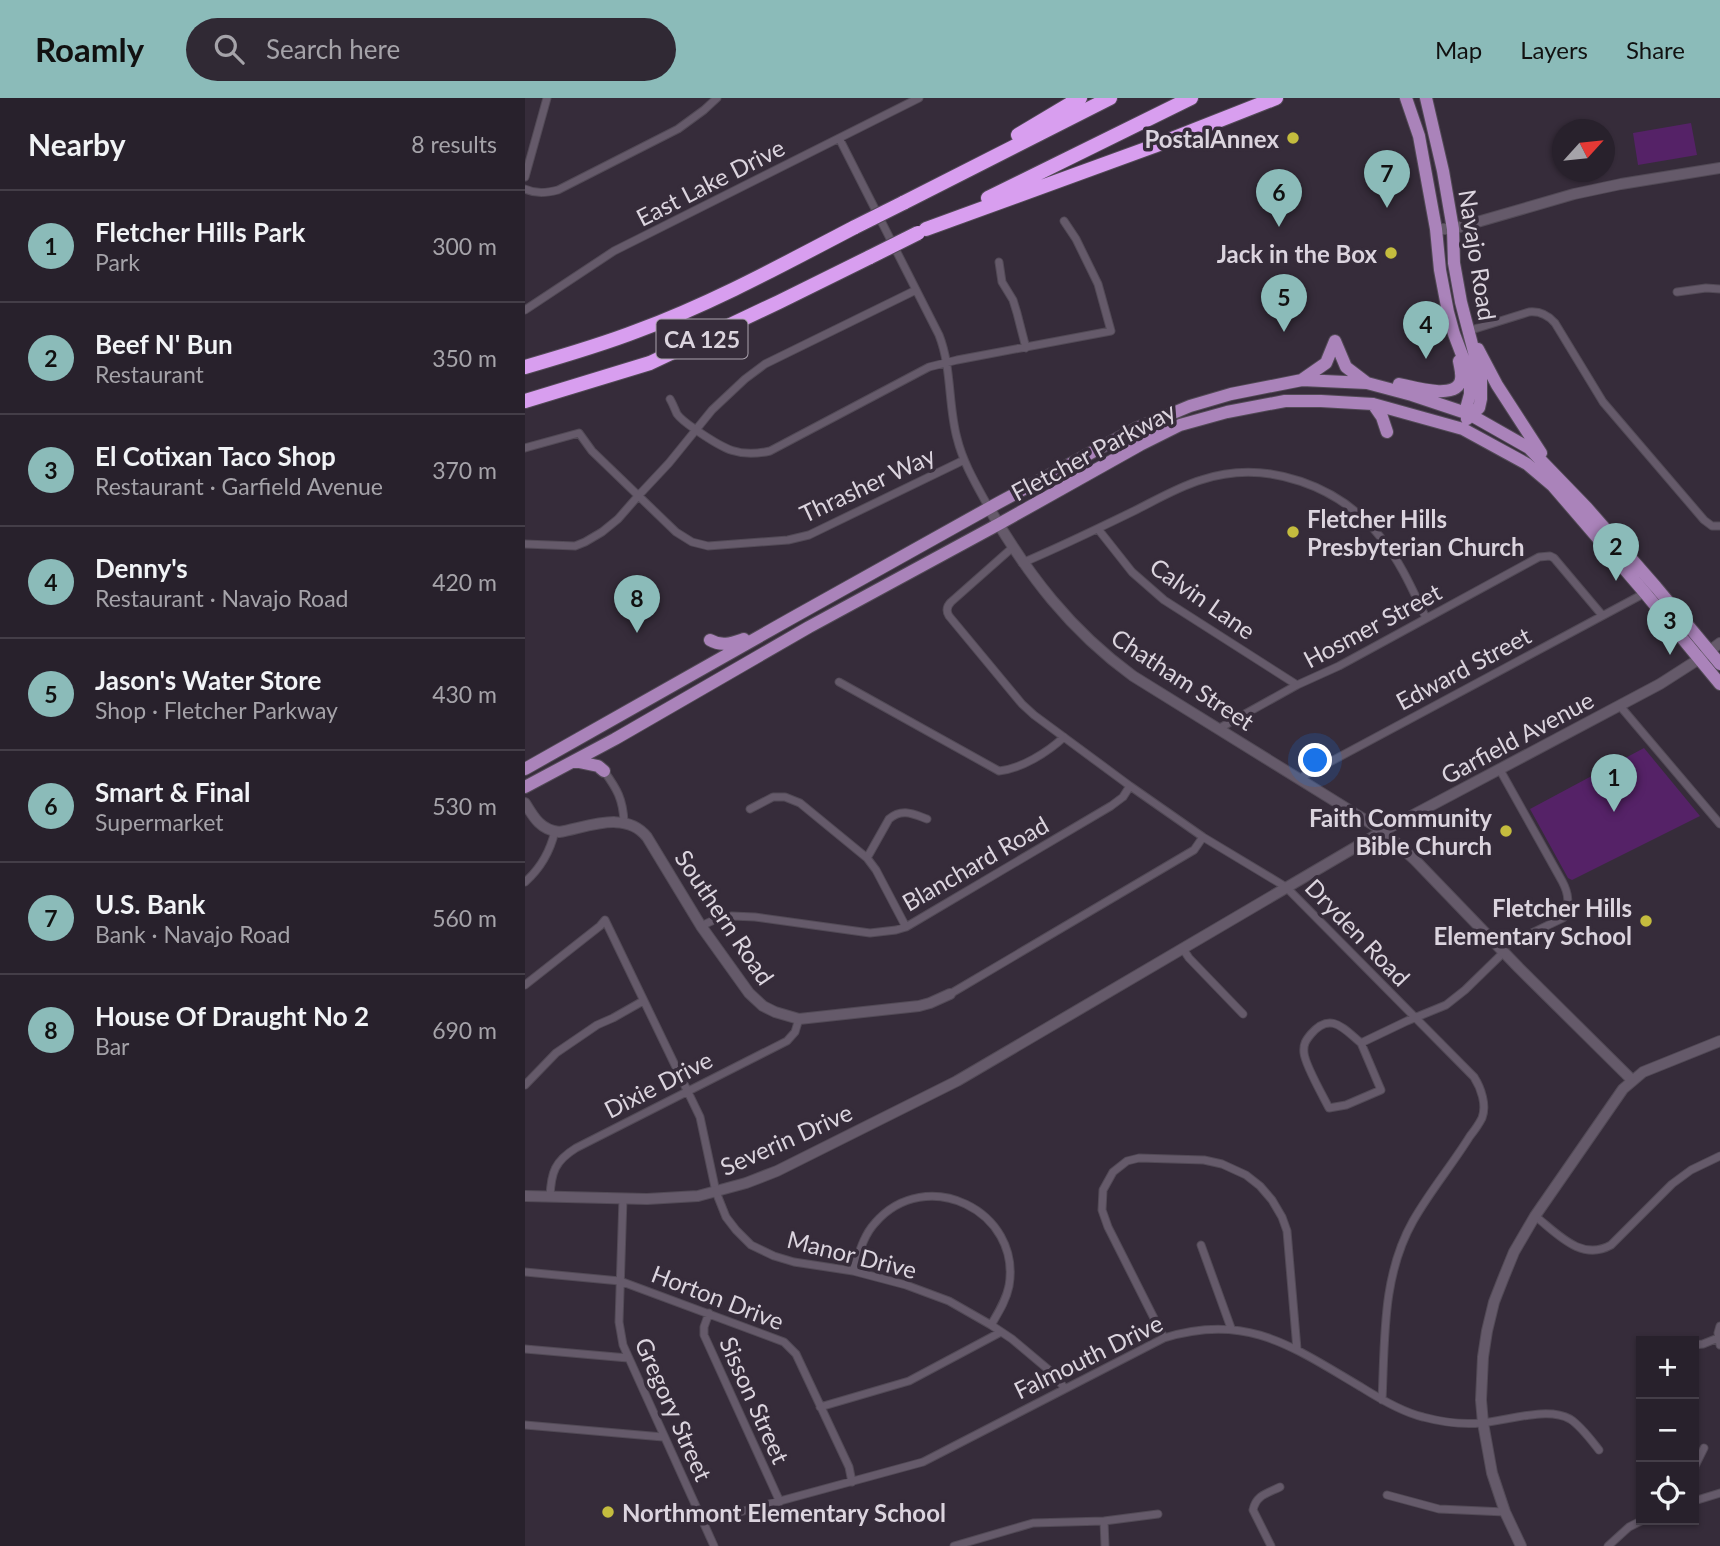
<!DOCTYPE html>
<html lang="en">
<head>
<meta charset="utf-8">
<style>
  body { margin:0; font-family:Lato,sans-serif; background:#302934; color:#f1f3f6 }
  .controls { position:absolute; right:21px; bottom:21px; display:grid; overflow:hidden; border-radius:0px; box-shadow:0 2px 5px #0004 }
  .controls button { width:63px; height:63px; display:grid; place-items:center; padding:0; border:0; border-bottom:2px solid #443e48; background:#28212c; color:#f1f3f6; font:35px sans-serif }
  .compass { position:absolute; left:1027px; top:21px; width:63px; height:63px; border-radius:50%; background:#28212c; box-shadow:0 2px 5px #0004; rotate:63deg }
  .you { position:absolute; left:791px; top:663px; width:24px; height:24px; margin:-18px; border:5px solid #fff; border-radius:50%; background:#1a73e8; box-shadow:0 0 0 10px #1a73e833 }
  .badge { display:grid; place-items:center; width:46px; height:46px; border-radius:50%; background:#8bbbb9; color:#111; font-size:23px; font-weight:700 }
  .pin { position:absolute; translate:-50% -58px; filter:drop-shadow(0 2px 4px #0008) }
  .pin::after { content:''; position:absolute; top:37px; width:24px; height:21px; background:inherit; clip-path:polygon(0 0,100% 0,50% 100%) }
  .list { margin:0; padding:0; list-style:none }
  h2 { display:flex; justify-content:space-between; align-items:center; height:91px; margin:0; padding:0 28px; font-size:30px }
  h2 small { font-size:23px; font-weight:400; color:#a5a3a9 }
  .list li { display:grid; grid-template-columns:46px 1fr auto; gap:21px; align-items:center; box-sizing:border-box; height:112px; padding:0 28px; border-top:2px solid #443e48 }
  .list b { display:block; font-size:26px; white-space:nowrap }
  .list p { margin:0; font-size:23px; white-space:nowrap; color:#a5a3a9 }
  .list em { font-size:23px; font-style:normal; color:#a5a3a9 }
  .icon { flex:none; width:38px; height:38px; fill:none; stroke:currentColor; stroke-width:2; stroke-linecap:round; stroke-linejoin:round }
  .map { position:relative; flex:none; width:1195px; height:1448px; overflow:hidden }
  header { display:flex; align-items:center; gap:42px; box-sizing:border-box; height:98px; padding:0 35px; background:#8bbbb9; color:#111 }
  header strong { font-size:33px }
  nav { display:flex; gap:38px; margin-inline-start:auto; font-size:24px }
  .search { width:490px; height:63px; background:#302934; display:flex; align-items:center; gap:18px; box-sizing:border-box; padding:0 24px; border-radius:38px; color:#a5a3a9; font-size:26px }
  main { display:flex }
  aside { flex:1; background:#28212c }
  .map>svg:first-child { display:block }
</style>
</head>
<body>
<header>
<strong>Roamly</strong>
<div class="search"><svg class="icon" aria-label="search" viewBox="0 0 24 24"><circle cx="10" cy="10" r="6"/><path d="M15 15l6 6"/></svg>Search here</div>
<nav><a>Map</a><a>Layers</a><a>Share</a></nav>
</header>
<main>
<aside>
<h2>Nearby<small>8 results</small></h2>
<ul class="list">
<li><span class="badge">1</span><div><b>Fletcher Hills Park</b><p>Park</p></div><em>300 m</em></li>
<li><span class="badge">2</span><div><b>Beef N' Bun</b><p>Restaurant</p></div><em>350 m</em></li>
<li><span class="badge">3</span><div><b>El Cotixan Taco Shop</b><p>Restaurant · Garfield Avenue</p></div><em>370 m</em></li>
<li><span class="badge">4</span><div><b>Denny's</b><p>Restaurant · Navajo Road</p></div><em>420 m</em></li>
<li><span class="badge">5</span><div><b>Jason's Water Store</b><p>Shop · Fletcher Parkway</p></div><em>430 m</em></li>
<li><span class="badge">6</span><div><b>Smart &amp; Final</b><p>Supermarket</p></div><em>530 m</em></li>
<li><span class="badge">7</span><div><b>U.S. Bank</b><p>Bank · Navajo Road</p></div><em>560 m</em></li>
<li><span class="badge">8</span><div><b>House Of Draught No 2</b><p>Bar</p></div><em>690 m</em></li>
</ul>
</aside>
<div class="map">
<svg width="1195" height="1448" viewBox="0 0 1195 1448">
  <rect width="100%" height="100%" fill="#362c3a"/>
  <path fill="#552267" d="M1166,25L1172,57L1113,67L1108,35Z
    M1119,650L1175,718L1047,782L1043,780L1005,711Z"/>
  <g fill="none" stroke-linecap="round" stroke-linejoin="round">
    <g stroke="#524a56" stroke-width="9">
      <path id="street" d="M314,40L414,237C427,270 423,307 432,340C438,365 452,388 464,410
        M0,79L22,0
        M0,91C11,96 21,95 33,92L153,31L179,12L192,0
        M474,164L477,184L488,202L492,215L501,250
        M1152,194L1181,190L1195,191
        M0,212L89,153L394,0
        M943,233L1004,214C1015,213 1023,217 1030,225L1078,304L1179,422L1187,428H1195
        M145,301C148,306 150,312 152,316C157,323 167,329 174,334C199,351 214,360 245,353L404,269L432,262L586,233L573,186L551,141L539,123
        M0,350L54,335L67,353L151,434L167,444L183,448L263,442L284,437L439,362
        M573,431L607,474L639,502L772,587
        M0,446L50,448L60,444L77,434L93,421L114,397L144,365L187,312L220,281L240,266L391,192
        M487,450L426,504C422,508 421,513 424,518L497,606L509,617L605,688L678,739L761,789L949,979C956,990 962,1007 957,1020C954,1026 949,1033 945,1038C927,1067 905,1093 888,1123C857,1178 860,1240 857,1302
        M497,465C535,449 572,431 609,413C631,402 653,389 676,382C742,360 816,388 857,441C876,465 888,493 901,520
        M314,584L474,673C496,671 523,654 539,639
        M1095,608L1195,726
        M693,631L772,587L814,568L1014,459L1025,458L1029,460L1077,517
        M975,672L1037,783C1044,796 1045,806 1038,820L976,850
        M79,673C92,691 98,701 99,724
        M775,680L1120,495
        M225,711L248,699H260L275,705L342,760L351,772L381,829
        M342,760L364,721C377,710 388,716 402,721
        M0,784C16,770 25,754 30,733
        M176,828L189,822L207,818L230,819L345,835L371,832L381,829L586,708L598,699L605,688
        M658,851L664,860L718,916
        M0,887L75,828L80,822L175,1019L191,1094L201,1119L211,1132L226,1147L249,1158L269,1164L328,1173L381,1187L424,1203L466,1227L487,1241L531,1278L539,1290
        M425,896L669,752L678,739
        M836,945L856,992L821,1007L804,1010C798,998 780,967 779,955C778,946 781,942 786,936C806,913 819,931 836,945L882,923L921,907L940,892L979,854
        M0,987L31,955L72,927L88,920L118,903
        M25,1099C26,1074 30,1063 51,1050L262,943L270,934L274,921
        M98,1100L94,1224L98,1247L189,1448
        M1010,1118C1032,1135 1056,1164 1086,1147L1147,1086L1166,1072L1195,1058
        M676,1147L706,1230
        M328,1173C334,1156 338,1138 350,1125C401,1066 497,1113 484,1188C481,1203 473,1215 466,1227
        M0,1174L95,1183L259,1244L271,1256L324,1369L327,1384
        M184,1215L179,1229V1237L255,1404
        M1195,1228L1193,1235L1195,1247
        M639,1240L583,1129L577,1112L578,1092L588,1074L602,1063L614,1060L679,1062L697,1066L721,1077L735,1088L747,1102L757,1119L762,1133L772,1251
        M1169,1247L1178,1246L1193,1240
        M0,1251L103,1260
        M295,1309L384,1283L476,1234
        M0,1327L138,1339
        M1169,1375L1170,1368L1179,1350
        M862,1397L914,1411L980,1414
        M1169,1403L1195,1395
        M579,1423L580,1448
        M178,1424L398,1364L639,1240C722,1214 768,1249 836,1289C855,1301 877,1314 898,1319C917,1324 937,1327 956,1325C982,1323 1022,1308 1045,1321C1056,1328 1066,1342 1074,1352
        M429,1448L508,1425L579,1423L633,1416
        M746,1448L728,1412C731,1397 743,1395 755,1389
        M1083,1448L1104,1429L1118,1422"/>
    </g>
    <g stroke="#524a56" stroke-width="12">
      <path id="secondary" d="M911,131H928L1049,96L1096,86L1195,70
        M464,410C503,477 545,532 608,578L858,733L890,762L994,870L1107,982
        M0,705C9,720 16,732 34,734C63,729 101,712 122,739L176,828L224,895L238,908L250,914L274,921L394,908L405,905L425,896
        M0,1098L122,1101L173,1098L221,1085L252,1073L432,983L858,733L1135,586L1174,561L1195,545
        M996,1448L980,1414L967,1375L958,1325L956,1302L958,1259L962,1233L969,1204L978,1181L989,1154L1010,1118L1098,991L1118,974L1195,943"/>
    </g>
    <g stroke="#524a56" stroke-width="14">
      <path id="primary" d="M881,0L894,38L911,131L915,172L923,214L929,236L945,278V296L942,307L944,316L942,321
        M901,0L918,73L928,131L929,165L936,204L956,281V301L954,310L944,316
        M810,243L821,269L842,285
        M953,251L972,287L1016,355
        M778,281L801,265L810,243
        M874,286C888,289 933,303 936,281C937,275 935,269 934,263
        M848,306L857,319L862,334
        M185,542C197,549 207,545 219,541
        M49,663L73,668L79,673
        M0,671L267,520L473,405L612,330L665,308L706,296L777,282L842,285L887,297L944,316L1004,350L1062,410L1131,489L1195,566
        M0,689L90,641L284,529L474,426L615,347L655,327L702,314L760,303H796L848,306L938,331L1002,366L1028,388L1120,495L1195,586"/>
    </g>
    <g stroke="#524a56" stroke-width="16">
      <path id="highway" d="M493,37L555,0
        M463,100L666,0
        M378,105L585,0
        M401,131L629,48L751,0
        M0,269C38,258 76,247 112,233C188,205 259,166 330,129
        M0,303L125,265L254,204L345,159"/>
    </g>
    <use href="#street" stroke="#655a6a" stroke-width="7"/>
    <use href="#secondary" stroke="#655a6a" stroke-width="10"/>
    <use href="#primary" stroke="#aa83ba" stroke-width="12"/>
    <use href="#highway" stroke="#d89eef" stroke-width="14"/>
    <g stroke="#524a56" stroke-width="16" stroke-linecap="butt">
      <path id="highway-bridge" d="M330,129L378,105
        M345,159L393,135"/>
    </g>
    <use href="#highway-bridge" stroke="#d89eef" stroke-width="14"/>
  </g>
  <g fill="#c4bc3e" stroke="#362c3a" stroke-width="2.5">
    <circle cx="768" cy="40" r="7"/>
    <circle cx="866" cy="155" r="7"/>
    <circle cx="768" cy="434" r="7"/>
    <circle cx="981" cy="733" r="7"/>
    <circle cx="1121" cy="823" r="7"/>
    <circle cx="83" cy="1414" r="7"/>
  </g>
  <g text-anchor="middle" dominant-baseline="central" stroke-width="7" stroke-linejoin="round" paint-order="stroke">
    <rect fill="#362c3a" stroke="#aaa2ad" stroke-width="2" x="131.5" y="221.5" width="91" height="39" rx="5"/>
    <g font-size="23" font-weight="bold" fill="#dbd4de">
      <text x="177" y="241">CA 125</text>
    </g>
    <g font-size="24" font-weight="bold" fill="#dbd4de" stroke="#362c3a" text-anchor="end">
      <text x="754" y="40">PostalAnnex</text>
      <text x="852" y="155">Jack in the Box</text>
      <text x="782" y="420" text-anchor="start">Fletcher Hills<tspan x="782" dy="28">Presbyterian Church</tspan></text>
      <text x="967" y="719">Faith Community<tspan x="967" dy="28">Bible Church</tspan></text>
      <text x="1107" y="809">Fletcher Hills<tspan x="1107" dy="28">Elementary School</tspan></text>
      <text x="97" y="1414" text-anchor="start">Northmont Elementary School</text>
    </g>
    <g font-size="24" fill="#dbd4de" stroke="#362c3a">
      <text transform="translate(185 84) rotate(-27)">East Lake Drive</text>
      <text transform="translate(953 157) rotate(81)">Navajo Road</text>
      <text transform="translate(568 353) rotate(-28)">Fletcher Parkway</text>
      <text transform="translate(342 386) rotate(-25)">Thrasher Way</text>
      <text transform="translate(678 500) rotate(35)">Calvin Lane</text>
      <text transform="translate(847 527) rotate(-28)">Hosmer Street</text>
      <text transform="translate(938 570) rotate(-28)">Edward Street</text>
      <text transform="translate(658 581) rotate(33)">Chatham Street</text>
      <text transform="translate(992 639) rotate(-28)">Garfield Avenue</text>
      <text transform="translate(450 765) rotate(-30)">Blanchard Road</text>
      <text transform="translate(200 819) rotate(56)">Southern Road</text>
      <text transform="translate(833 834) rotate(46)">Dryden Road</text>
      <text transform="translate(133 986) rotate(-27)">Dixie Drive</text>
      <text transform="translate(261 1041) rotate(-24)">Severin Drive</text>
      <text transform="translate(327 1156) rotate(14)">Manor Drive</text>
      <text transform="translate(193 1199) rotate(21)">Horton Drive</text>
      <text transform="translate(563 1258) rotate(-26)">Falmouth Drive</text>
      <text transform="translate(230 1302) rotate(66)">Sisson Street</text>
      <text transform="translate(149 1311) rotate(66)">Gregory Street</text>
    </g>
  </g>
</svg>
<div class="controls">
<button>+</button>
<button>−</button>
<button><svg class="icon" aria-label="locate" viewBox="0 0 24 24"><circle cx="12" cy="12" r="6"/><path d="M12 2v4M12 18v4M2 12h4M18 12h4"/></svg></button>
</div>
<svg class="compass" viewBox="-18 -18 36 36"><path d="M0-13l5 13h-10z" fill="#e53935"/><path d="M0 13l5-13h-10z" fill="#a5a3a9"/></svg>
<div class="you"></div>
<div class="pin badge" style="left:1089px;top:714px">1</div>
<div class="pin badge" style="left:1091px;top:483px">2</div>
<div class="pin badge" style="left:1145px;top:557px">3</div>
<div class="pin badge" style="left:901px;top:261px">4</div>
<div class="pin badge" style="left:759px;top:234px">5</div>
<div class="pin badge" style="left:754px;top:129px">6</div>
<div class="pin badge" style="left:862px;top:110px">7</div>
<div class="pin badge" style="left:112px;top:535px">8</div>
</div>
</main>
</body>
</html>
